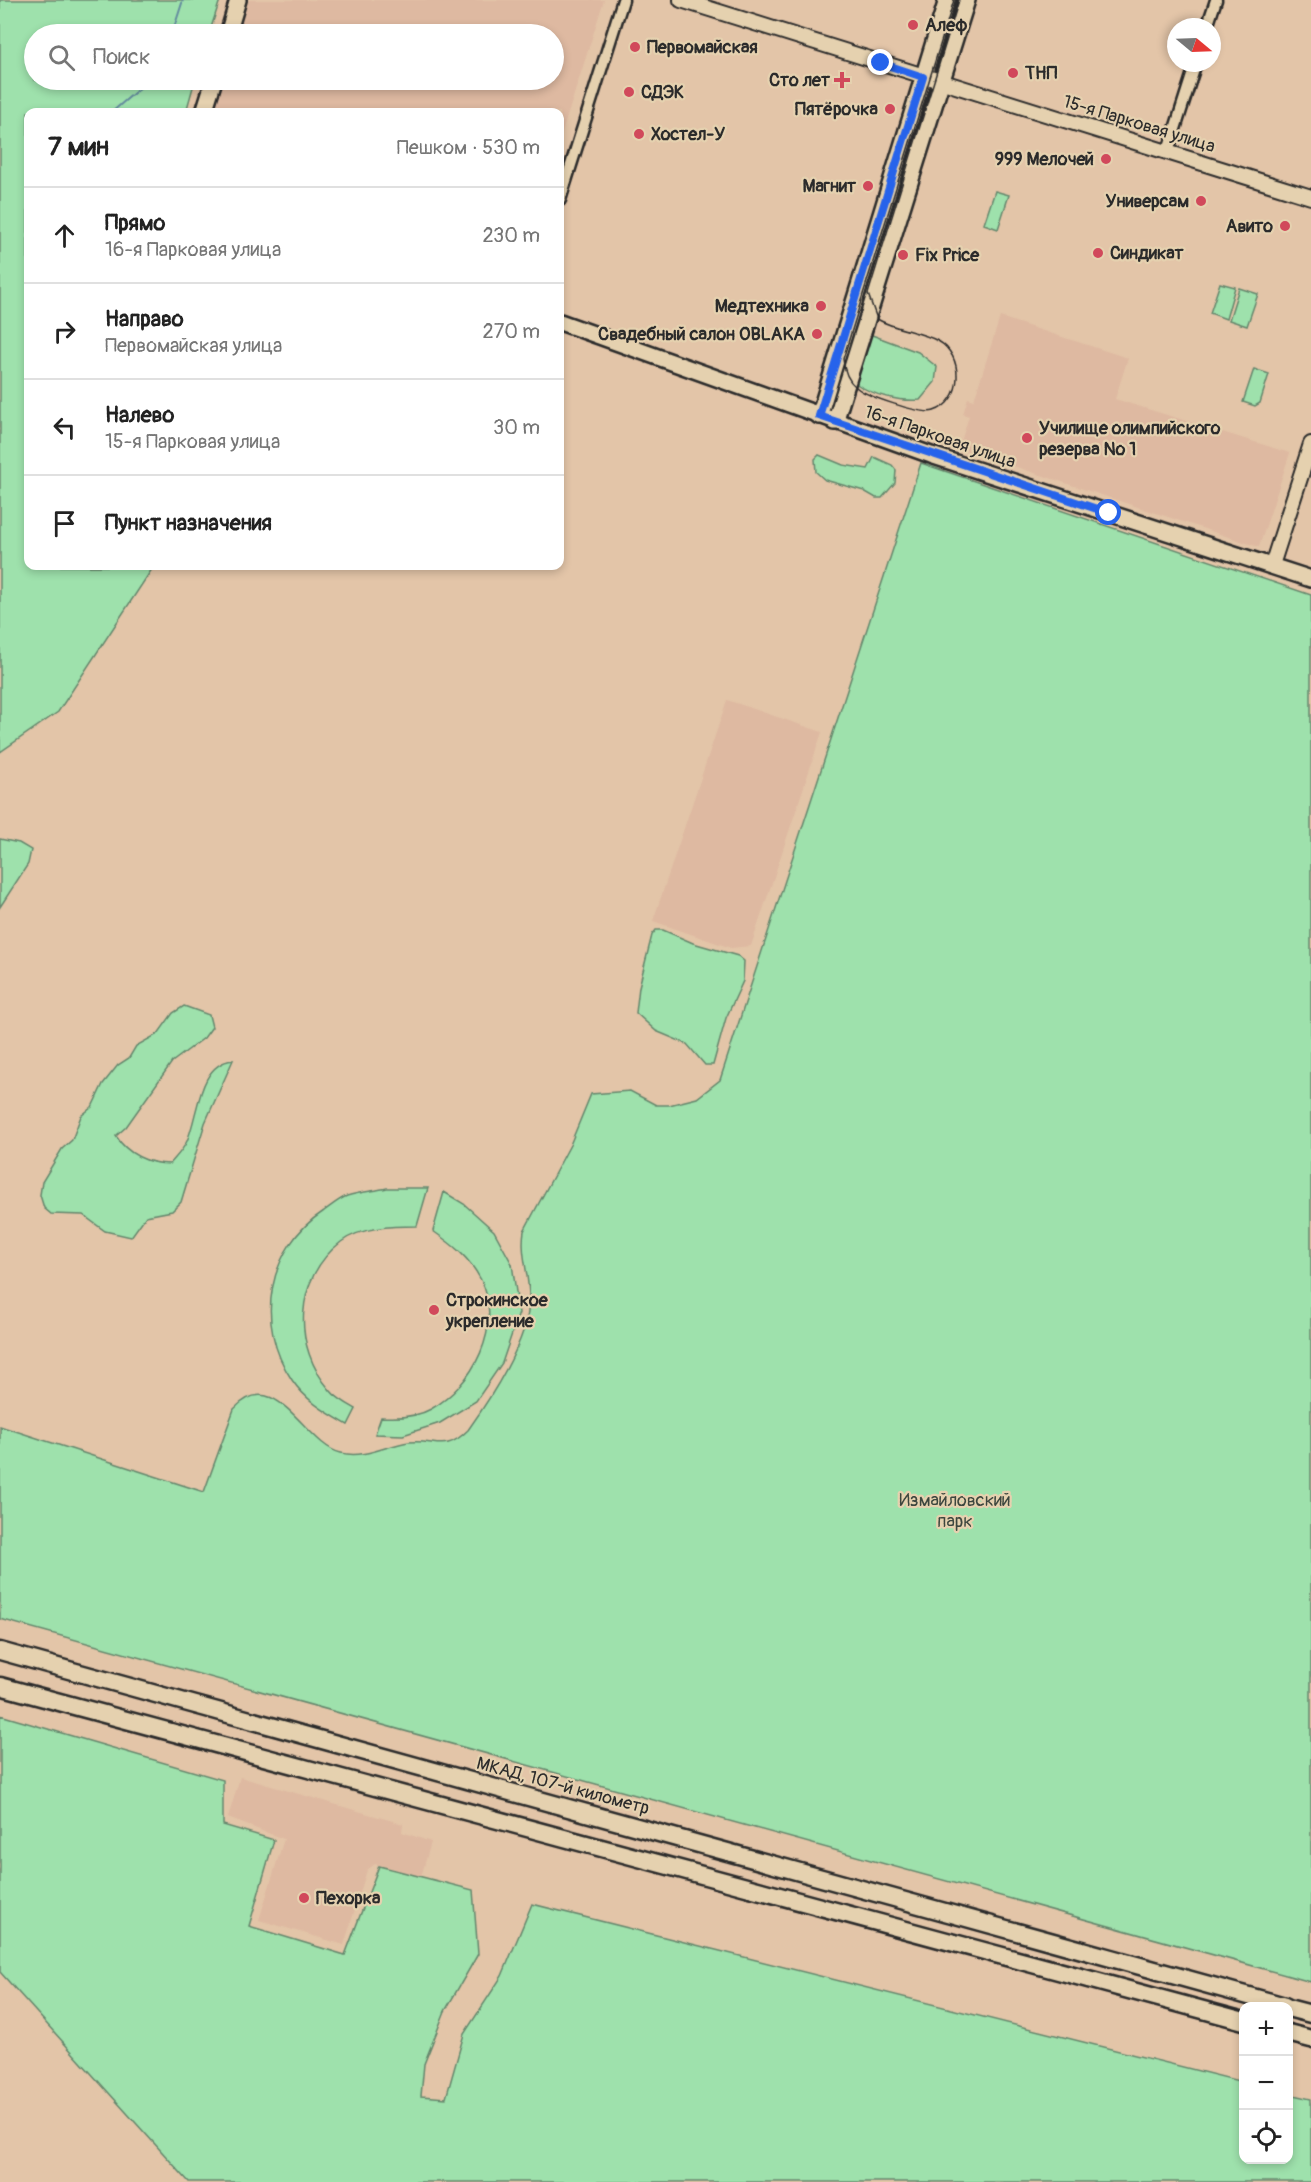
<!DOCTYPE html>
<html lang="ru">
<head>
<meta charset="utf-8">
<style>
  body { margin:0; font-family:Pangolin,sans-serif; background:#f6f6f6; color:#222 }
  .controls { position:absolute; right:18px; bottom:18px; display:grid; overflow:hidden; border-radius:12px; box-shadow:0 3px 9px #0003 }
  .controls button { width:54px; height:54px; display:grid; place-items:center; padding:0; border:0; border-bottom:2px solid #e0e0e0; background:#fff; color:#222; font:30px sans-serif }
  .compass { position:absolute; left:1167px; top:18px; width:54px; height:54px; border-radius:50%; background:#fff; box-shadow:0 3px 9px #0003; rotate:109deg }
  .stop { position:absolute; width:18px; height:18px; margin:-14px; border:4px solid #2563eb; border-radius:50%; background:#fff }
  .stop.end { background:#2563eb; border-color:#fff; box-shadow:0 2px 6px #0008 }
  .list { margin:0; padding:0; list-style:none }
  h2 { display:flex; justify-content:space-between; align-items:center; height:78px; margin:0; padding:0 24px; font-size:26px }
  h2 small { font-size:20px; font-weight:400; color:#767676 }
  .list li { display:grid; grid-template-columns:39px 1fr auto; gap:18px; align-items:center; box-sizing:border-box; height:96px; padding:0 24px; border-top:2px solid #e0e0e0 }
  .list b { display:block; font-size:22px; white-space:nowrap }
  .list p { margin:0; font-size:20px; white-space:nowrap; color:#767676 }
  .list em { font-size:20px; font-style:normal; color:#767676 }
  .icon { flex:none; width:33px; height:33px; fill:none; stroke:currentColor; stroke-width:2; stroke-linecap:round; stroke-linejoin:round }
  .map { position:relative; flex:none; width:1311px; height:2182px; overflow:hidden }
  .search { position:absolute; background:#fff; box-shadow:0 3px 9px #0003; left:24px; top:24px; width:540px; height:66px; display:flex; align-items:center; gap:15px; box-sizing:border-box; padding:0 21px; border-radius:33px; color:#767676; font-size:22px }
  .panel { position:absolute; background:#fff; box-shadow:0 3px 9px #0003; left:24px; top:108px; width:540px; height:462px; border-radius:12px }
  .map>svg:first-child { display:block }
</style>
</head>
<body>
<div class="map">
<svg width="1311" height="2182" viewBox="0 0 1311 2182">
  <rect width="100%" height="100%" fill="#e3c5a8"/>
  <filter id="ink" filterUnits="userSpaceOnUse"><feTurbulence type="fractalNoise" baseFrequency=".0167" numOctaves="2"/><feDisplacementMap in="SourceGraphic" scale="12" xChannelSelector="R" yChannelSelector="G"/><feConvolveMatrix kernelMatrix="1 2 1 2 8 2 1 2 1" color-interpolation-filters="sRGB"/></filter>
  <g filter="url(#ink)">
    <path fill="#deb9a1" d="M249,0H604L560,139V112H214L224,80H554V34H238Z
      M1000,317L1128,358L1115,399L1290,453L1259,547L959,448L969,416L963,414L968,398L974,400Z
      M727,700L822,732L751,946L731,948L653,921Z
      M240,1777L403,1824L402,1832L431,1842L421,1877L375,1864L367,1870L344,1945L259,1920L284,1839L228,1818Z"/>
    <path fill="#9ee1ac" stroke="#64866c" stroke-width="1.5" d="M0,0H220L209,34H34V80H195L186,112H28V566H154L58,712L0,752Z
      M995,191L1009,195L998,229L984,224Z
      M1220,283L1235,287L1226,319L1210,313Z
      M1239,288L1258,294L1247,326L1229,320Z
      M872,335L918,352L937,367L935,382L920,400C899,402 872,395 855,383L869,336Z
      M1254,369L1269,374L1260,403L1255,406L1243,402Z
      M819,455L843,465L868,469L874,457L892,465L896,470L895,483L882,498H876L864,491L825,480L816,472L815,459Z
      M921,463L1311,595V1982L0,1619V1426L204,1492L234,1409C276,1363 305,1445 341,1453C365,1459 387,1445 409,1442C437,1439 444,1454 468,1430C490,1399 529,1339 529,1301C530,1277 520,1254 524,1231L570,1145L591,1094L630,1091L656,1105H669L697,1098L720,1080Z
      M0,839L19,843L31,850L28,864L0,907Z
      M656,930H663L693,943L738,956L744,961L743,981L726,1018L713,1065H705L687,1044L656,1031L636,1013L639,987L652,935Z
      M184,1006L209,1015L212,1027L204,1038L172,1062L126,1127L116,1136C127,1154 148,1164 170,1164C176,1157 183,1150 187,1141C199,1113 198,1064 233,1060L205,1123L181,1202L172,1211L146,1216L131,1237L105,1231L83,1215L51,1214L44,1208L40,1195L42,1182L62,1149L72,1140L81,1116L92,1107L103,1084L118,1065L129,1058L136,1046L158,1034L173,1013Z
      M387,1188H428L417,1226C393,1226 360,1227 341,1242C294,1278 292,1347 330,1390C336,1398 347,1404 356,1409L348,1425C326,1412 306,1401 292,1380C254,1324 267,1248 324,1211C331,1206 339,1199 347,1196C360,1192 374,1191 387,1188Z
      M444,1192L464,1204L494,1231L512,1264L519,1313L502,1363L476,1401L440,1423L403,1435L375,1434L381,1417C397,1418 417,1417 431,1409C473,1386 504,1326 481,1280C469,1257 453,1245 433,1231Z
      M0,1715L223,1780V1825L274,1840L249,1926L345,1955L379,1866L473,1890L478,1954L445,2011L424,2064L421,2096L446,2098L464,2034L502,1976L532,1904L1243,2082L1244,2160H1288L1289,2094L1311,2099V2182H189L0,1972Z"/>
    <g fill="none" stroke-linecap="round" stroke-linejoin="round">
      <path stroke="#648c9e" stroke-width="2" d="M172,34L183,0
        M112,112L149,80"/>
      <g stroke="#2b2b2b" stroke-width="15">
        <path id="minor" d="M1207,27L1216,0
          M1168,151L1196,63
          M560,200L623,0"/>
      </g>
      <g stroke="#2b2b2b" stroke-width="18">
        <path id="tertiary" d="M681,0L1311,197
          M1272,565L1311,444"/>
      </g>
      <g stroke="#2b2b2b" stroke-width="20">
        <path id="secondary" d="M228,34L238,0
          M204,112L214,80
          M560,322L931,455L1311,579
          M819,416L947,0
          M835,422L967,0"/>
      </g>
      <g stroke="#2b2b2b" stroke-width="21">
        <path id="trunk" d="M0,1651L1285,2006
          M0,1686L1244,2021
          M1288,2008L1311,2014
          M1288,2033L1311,2039"/>
      </g>
      <use href="#minor" stroke="#e5d1af" stroke-width="10"/>
      <use href="#tertiary" stroke="#e5d1af" stroke-width="14"/>
      <use href="#secondary" stroke="#e5d1af" stroke-width="15"/>
      <use href="#trunk" stroke="#e5d1af" stroke-width="16"/>
      <path stroke="#2b2b2b" stroke-width="1.5" d="M954,0L843,359C844,370 847,380 856,387C865,396 922,415 934,411C964,401 964,355 938,341C919,331 896,330 877,319L868,294L959,0"/>
    </g>
  </g>
  <g fill="none" stroke-linecap="round" stroke-linejoin="round" filter="url(#ink)">
    <path stroke="#2563eb" stroke-width="8" d="M881,63L923,77L819,416L1109,513"/>
  </g>
  <g fill="#d1495b" stroke="#e5d1af" stroke-width="2">
    <circle cx="913" cy="25" r="6"/>
    <circle cx="635" cy="47" r="6"/>
    <circle cx="1013" cy="73" r="6"/>
    <path d="M839 71h6v6h6v6h-6v6h-6v-6h-6v-6h6z"/>
    <circle cx="629" cy="92" r="6"/>
    <circle cx="890" cy="109" r="6"/>
    <circle cx="639" cy="134" r="6"/>
    <circle cx="1106" cy="159" r="6"/>
    <circle cx="868" cy="186" r="6"/>
    <circle cx="1201" cy="201" r="6"/>
    <circle cx="1285" cy="226" r="6"/>
    <circle cx="1098" cy="253" r="6"/>
    <circle cx="903" cy="255" r="6"/>
    <circle cx="821" cy="306" r="6"/>
    <circle cx="817" cy="334" r="6"/>
    <circle cx="1027" cy="438" r="6"/>
    <circle cx="434" cy="1310" r="6"/>
    <circle cx="304" cy="1898" r="6"/>
  </g>
  <g text-anchor="middle" dominant-baseline="central" stroke-width="4.5" stroke-linejoin="round" paint-order="stroke">
    <g font-size="18" font-weight="bold" fill="#2b2b2b" stroke="#e5d1af" text-anchor="start">
      <text x="925" y="25">Алеф</text>
      <text x="647" y="47">Первомайская</text>
      <text x="1025" y="73">ТНП</text>
      <text x="830" y="80" text-anchor="end">Сто лет</text>
      <text x="641" y="92">СДЭК</text>
      <text x="878" y="109" text-anchor="end">Пятёрочка</text>
      <text x="651" y="134">Хостел-У</text>
      <text x="1094" y="159" text-anchor="end">999 Мелочей</text>
      <text x="856" y="186" text-anchor="end">Магнит</text>
      <text x="1189" y="201" text-anchor="end">Универсам</text>
      <text x="1273" y="226" text-anchor="end">Авито</text>
      <text x="1110" y="253">Синдикат</text>
      <text x="915" y="255">Fix Price</text>
      <text x="809" y="306" text-anchor="end">Медтехника</text>
      <text x="805" y="334" text-anchor="end">Свадебный салон OBLAKA</text>
      <text x="1039" y="428">Училище олимпийского<tspan x="1039" dy="21">резерва № 1</tspan></text>
      <text x="446" y="1300">Строкинское<tspan x="446" dy="21">укрепление</tspan></text>
      <text x="316" y="1898">Пехорка</text>
    </g>
    <g font-size="18" fill="#2b2b2b" stroke="#e5d1af">
      <text transform="translate(1139 124) rotate(17)">15-я Парковая улица</text>
      <text transform="translate(940 437) rotate(19)">16-я Парковая улица</text>
      <text transform="translate(563 1786) rotate(15)">МКАД, 107-й километр</text>
    </g>
    <g font-size="18" fill="#3c463e" stroke="#e5d1af">
      <text x="955" y="1500">Измайловский<tspan x="955" dy="21">парк</tspan></text>
    </g>
  </g>
</svg>
<div class="controls">
<button>+</button>
<button>−</button>
<button><svg class="icon" aria-label="locate" viewBox="0 0 24 24"><circle cx="12" cy="12" r="6"/><path d="M12 2v4M12 18v4M2 12h4M18 12h4"/></svg></button>
</div>
<svg class="compass" viewBox="-18 -18 36 36"><path d="M0-13l5 13h-10z" fill="#e53935"/><path d="M0 13l5-13h-10z" fill="#767676"/></svg>
<div class="stop" style="left:1109px;top:513px"></div>
<div class="stop end" style="left:881px;top:63px"></div>
<div class="search"><svg class="icon" aria-label="search" viewBox="0 0 24 24"><circle cx="10" cy="10" r="6"/><path d="M15 15l6 6"/></svg>Поиск</div>
<section class="panel">
<h2>7 мин<small>Пешком · 530 m</small></h2>
<ul class="list">
<li><svg class="icon" aria-label="ahead" viewBox="0 0 24 24"><path d="M12 20V5M6 11l6-6 6 6"/></svg><div><b>Прямо</b><p>16-я Парковая улица</p></div><em>230 m</em></li>
<li><svg class="icon" aria-label="right" viewBox="0 0 24 24"><path d="M7 20v-9h11M14 6l5 5-5 5"/></svg><div><b>Направо</b><p>Первомайская улица</p></div><em>270 m</em></li>
<li><svg class="icon" aria-label="left" viewBox="0 0 24 24"><path d="M17 20v-9H6M10 6l-5 5 5 5"/></svg><div><b>Налево</b><p>15-я Парковая улица</p></div><em>30 m</em></li>
<li><svg class="icon" aria-label="arrive" viewBox="0 0 24 24"><path d="M6 21V4h12l-3 4 3 4H6"/></svg><div><b>Пункт назначения</b></div></li>
</ul>
</section>
</div>
</body>
</html>
